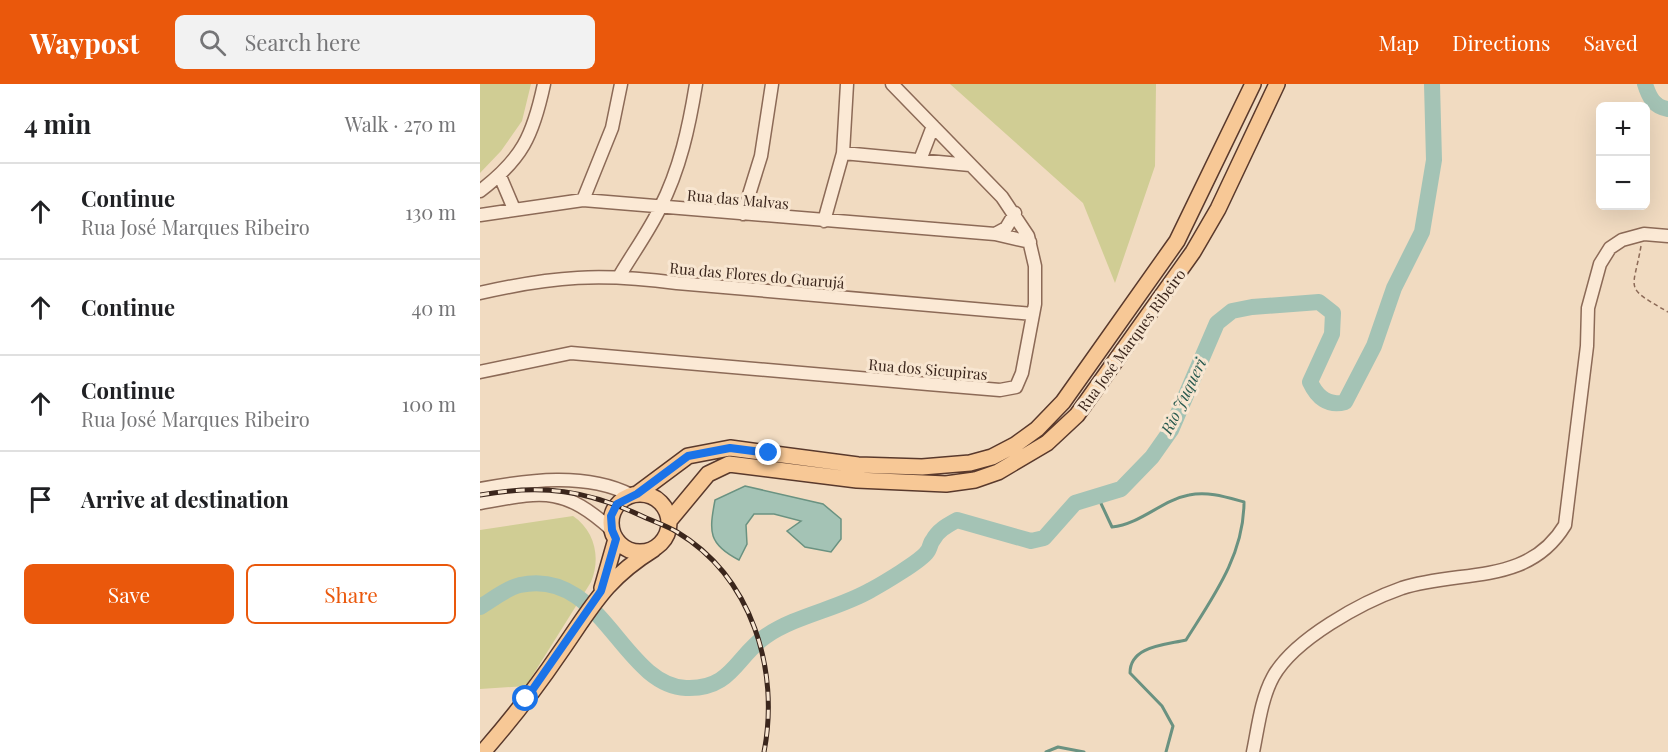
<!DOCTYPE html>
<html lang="en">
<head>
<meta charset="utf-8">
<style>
  body { margin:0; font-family:"Playfair Display",serif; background:#f2f2f2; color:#202124 }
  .controls { position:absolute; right:18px; top:18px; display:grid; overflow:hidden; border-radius:9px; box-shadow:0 6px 24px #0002 }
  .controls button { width:54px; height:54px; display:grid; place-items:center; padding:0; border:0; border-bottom:2px solid #e0e0e0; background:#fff; color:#202124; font:30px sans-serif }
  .stop { position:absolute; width:18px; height:18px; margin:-14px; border:4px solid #1a73e8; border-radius:50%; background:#fff }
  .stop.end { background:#1a73e8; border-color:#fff; box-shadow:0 2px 6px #0008 }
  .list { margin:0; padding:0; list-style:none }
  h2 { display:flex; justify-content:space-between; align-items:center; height:78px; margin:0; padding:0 24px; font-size:26px }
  h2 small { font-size:20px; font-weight:400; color:#757577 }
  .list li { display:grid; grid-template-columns:39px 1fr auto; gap:18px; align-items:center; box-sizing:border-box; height:96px; padding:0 24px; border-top:2px solid #e0e0e0 }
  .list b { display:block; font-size:22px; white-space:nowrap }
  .list p { margin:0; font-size:20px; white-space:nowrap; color:#757577 }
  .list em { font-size:20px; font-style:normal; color:#757577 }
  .actions { display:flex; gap:12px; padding:18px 24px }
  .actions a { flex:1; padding:14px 0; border:2px solid #ea580c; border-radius:9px; text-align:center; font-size:21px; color:#ea580c }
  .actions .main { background:#ea580c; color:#fff }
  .icon { flex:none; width:33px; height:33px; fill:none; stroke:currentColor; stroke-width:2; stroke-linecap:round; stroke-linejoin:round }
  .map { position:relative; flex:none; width:1188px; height:668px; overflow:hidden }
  header { display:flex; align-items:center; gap:36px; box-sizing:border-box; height:84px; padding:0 30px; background:#ea580c; color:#fff }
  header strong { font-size:28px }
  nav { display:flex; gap:33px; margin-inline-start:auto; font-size:21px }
  .search { width:420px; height:54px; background:#f2f2f2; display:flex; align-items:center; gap:15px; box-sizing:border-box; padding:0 21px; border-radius:9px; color:#757577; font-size:22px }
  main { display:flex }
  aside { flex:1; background:#fff }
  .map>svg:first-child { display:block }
</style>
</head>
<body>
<header>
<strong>Waypost</strong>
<div class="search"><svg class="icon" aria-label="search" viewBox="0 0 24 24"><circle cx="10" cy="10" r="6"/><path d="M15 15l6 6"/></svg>Search here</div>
<nav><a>Map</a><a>Directions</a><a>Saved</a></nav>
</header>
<main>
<aside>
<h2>4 min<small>Walk · 270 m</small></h2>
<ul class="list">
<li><svg class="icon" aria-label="ahead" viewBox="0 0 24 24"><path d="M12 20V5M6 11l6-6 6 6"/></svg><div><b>Continue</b><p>Rua José Marques Ribeiro</p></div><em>130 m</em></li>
<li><svg class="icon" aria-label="ahead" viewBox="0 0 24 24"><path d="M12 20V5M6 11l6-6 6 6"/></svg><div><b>Continue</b></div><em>40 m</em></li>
<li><svg class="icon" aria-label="ahead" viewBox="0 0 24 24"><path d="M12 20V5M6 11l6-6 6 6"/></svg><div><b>Continue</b><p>Rua José Marques Ribeiro</p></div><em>100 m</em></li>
<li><svg class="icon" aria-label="arrive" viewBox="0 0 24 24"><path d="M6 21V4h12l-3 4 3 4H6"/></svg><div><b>Arrive at destination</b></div></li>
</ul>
<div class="actions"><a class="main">Save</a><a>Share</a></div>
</aside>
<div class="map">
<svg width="1188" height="668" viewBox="0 0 1188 668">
  <rect width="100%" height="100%" fill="#f1dbc1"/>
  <path fill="#d0cd94" d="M0,0H51L42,37L21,67L0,89Z
    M470,0H676L675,82L635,199L603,119Z
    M93,432C115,447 121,474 111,498L46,602L0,605V446Z"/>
  <path fill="#a4c3b5" stroke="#6a9281" stroke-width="1.5" d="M265,402L343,420L361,435V455L351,468L325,463L307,447L321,437L294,430H274L266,441L267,460L259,476C228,460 229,448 235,416Z"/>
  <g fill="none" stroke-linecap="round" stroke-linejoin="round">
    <path stroke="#6a9281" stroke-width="3" d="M618,413L632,443C661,440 682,416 709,411C728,407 746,413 764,418C764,471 733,513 706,556C685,561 650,562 650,589L682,622L693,642L686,668
      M566,668L578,663L604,668"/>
    <path stroke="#a4c3b5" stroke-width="16" d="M1165,0C1169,13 1174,23 1188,25
      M0,523C12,516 26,504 40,501C122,483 142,601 206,604C252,606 256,572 286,552C317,531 358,525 391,506C402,500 441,477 447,468C450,465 450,459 453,456C458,446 468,441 477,436L551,457L564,454L595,419L641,405L672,373L691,346L737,239L752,227L772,223L839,218L853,229L852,250L830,298C837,313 848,323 865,318L894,262L914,204L942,148L954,76L952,0"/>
    <g stroke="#8c6a57" stroke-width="15">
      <path id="minor" d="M363,69L490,81
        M440,76L453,42
        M20,92L34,125
        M0,107C42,75 53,52 64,0
        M103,116L132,44L141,0
        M263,130L281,72L292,0
        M0,131L103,116L515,150L550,158
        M344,137L363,69L367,0
        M515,150L526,144L535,129
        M140,191C153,169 169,147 180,124C200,85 209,43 216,0
        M0,209C74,192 121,189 197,199L553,230
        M0,288L91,269L448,300L520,306L536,303L542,289L555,220V182L548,152L522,113L412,0
        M0,405C48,396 106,388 151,411
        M0,419C62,408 82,401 132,446
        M773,668C778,644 781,615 793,593C814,555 882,518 922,504C982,485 1048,502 1085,441L1107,262L1108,224L1120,180L1130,164L1142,156L1164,150L1188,152"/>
    </g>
    <g stroke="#59392c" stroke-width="18">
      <path id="major" d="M157,410L208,372L250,364L378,381L442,383L490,379L512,373L535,361L557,345L583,318L697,157L773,0
        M131 439a29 29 0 1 1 58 0a29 29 0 1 1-58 0Z
        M189,437L228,390L249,380L377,396L466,400L495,396L518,388L567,359L597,331L713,168L738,125L797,0
        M122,504L136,455
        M3,668C30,637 56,604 79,570C112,523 124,496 174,465"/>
    </g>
    <path stroke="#8c6a57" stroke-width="1.5" stroke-dasharray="4.5 3" stroke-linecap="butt" d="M1161,162C1153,208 1143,202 1188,228"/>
    <use href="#minor" stroke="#fbe9d5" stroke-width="12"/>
    <use href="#major" stroke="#f7c896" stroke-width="15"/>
    <g stroke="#3b261c" stroke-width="5">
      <path id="rail" d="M0,411C62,400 107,406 164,433C175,438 187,442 197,448C272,493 300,586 284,668"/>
    </g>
    <use href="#rail" stroke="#f8e6d1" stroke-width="3" stroke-dasharray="9" stroke-linecap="butt"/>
  </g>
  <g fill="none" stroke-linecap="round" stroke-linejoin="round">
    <path stroke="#1a73e8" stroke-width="8" d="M46,615L121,507L136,455L132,446L131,432L137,420L157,410L208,372L250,364L289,369"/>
  </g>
  <g text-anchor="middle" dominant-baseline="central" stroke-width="6" stroke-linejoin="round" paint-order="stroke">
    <g font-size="15" fill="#3b261c" stroke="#f8e6d1">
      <text transform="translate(258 115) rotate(5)">Rua das Malvas</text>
      <text transform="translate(277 191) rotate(5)">Rua das Flores do Guarujá</text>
      <text transform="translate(651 256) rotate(-54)">Rua José Marques Ribeiro</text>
      <text transform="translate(448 285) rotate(5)">Rua dos Sicupiras</text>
    </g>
    <g font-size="16" font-style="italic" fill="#2a5b50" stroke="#f8e6d1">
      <text transform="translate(703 312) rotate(-64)">Rio Juqueri</text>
    </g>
  </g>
</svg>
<div class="controls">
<button>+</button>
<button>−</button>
</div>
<div class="stop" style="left:46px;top:615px"></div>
<div class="stop end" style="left:289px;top:369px"></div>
</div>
</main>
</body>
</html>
